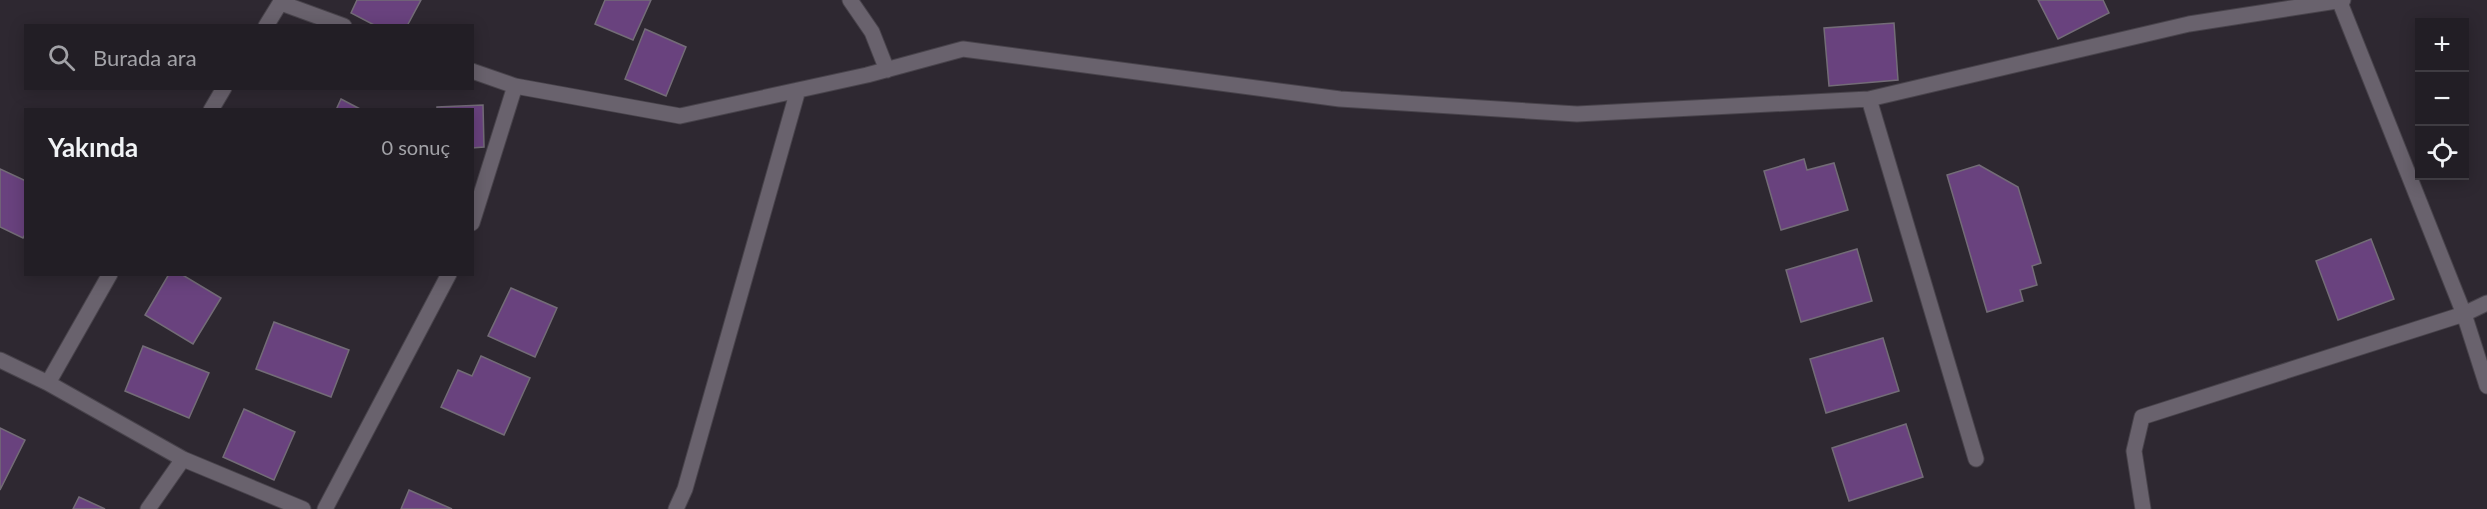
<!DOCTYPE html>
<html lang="tr">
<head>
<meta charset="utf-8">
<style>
  body { margin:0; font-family:Lato,sans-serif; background:#2a272d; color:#f1f3f6 }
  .controls { position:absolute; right:18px; top:18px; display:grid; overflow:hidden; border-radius:0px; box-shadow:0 3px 15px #0003 }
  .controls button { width:54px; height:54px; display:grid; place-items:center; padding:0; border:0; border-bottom:2px solid #3f3c42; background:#221e25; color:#f1f3f6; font:30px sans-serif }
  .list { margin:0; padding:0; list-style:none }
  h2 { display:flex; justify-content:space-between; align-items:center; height:78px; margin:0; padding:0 24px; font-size:26px }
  h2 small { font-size:20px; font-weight:400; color:#a2a2a7 }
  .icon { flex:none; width:33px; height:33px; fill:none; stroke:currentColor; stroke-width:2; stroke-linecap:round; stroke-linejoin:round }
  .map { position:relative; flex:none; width:2487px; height:509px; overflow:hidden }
  .search { position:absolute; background:#221e25; box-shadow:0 3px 15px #0003; left:24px; top:24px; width:450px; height:66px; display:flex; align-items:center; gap:15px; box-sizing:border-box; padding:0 21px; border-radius:0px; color:#a2a2a7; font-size:22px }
  .panel { position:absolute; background:#221e25; box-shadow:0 3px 15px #0003; left:24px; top:108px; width:450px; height:168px; border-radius:0px }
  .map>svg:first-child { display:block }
</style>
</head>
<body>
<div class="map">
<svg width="2487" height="509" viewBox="0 0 2487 509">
  <rect width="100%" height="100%" fill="#2e2831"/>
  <path fill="#69427e" stroke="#736c77" stroke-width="1.5" d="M357,0H421L407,26H376L351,13Z
    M605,0H651L633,40L595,24Z
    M2038,0H2103L2109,13L2058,39Z
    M1894,23L1898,80L1829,86L1824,28Z
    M645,29L686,47L666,96L625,79Z
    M341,99L362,110H336Z
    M483,105L484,147L472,148V110H437V107Z
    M1804,159L1807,170L1834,163L1848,210L1781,230L1764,171Z
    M1979,165L2018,187L2041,263L2032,266L2037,285L2020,290L2023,301L1987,312L1947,175Z
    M0,169L26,181V233L23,238L0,227Z
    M2371,239L2394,299L2338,320L2316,261Z
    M1857,249L1872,301L1801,322L1786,270Z
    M169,274H181L221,298L193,344L145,315Z
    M511,288L557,308L535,357L488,336Z
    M274,322L349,350L331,397L256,369Z
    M1883,338L1899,391L1826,413L1810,359Z
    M143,346L209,373L189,418L125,391Z
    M481,356L530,378L504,435L441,407L458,370L472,376Z
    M244,409L295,432L274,480L223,457Z
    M1906,424L1923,477L1849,501L1832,448Z
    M0,428L25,440L0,490Z
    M409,490L452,509H401Z
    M79,497L105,509H73Z"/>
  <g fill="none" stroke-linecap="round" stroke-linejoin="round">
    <g stroke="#48434b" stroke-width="17">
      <path id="street" d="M850,0L872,32L887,70
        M2339,0L2464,314L2487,386
        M281,3L344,26
        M266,26L282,0
        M472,71L515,86L680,116L867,75L963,49L1340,99L1577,114L1869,99L2189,24L2343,0
        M1869,99L1976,459
        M211,110L224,88
        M472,223L515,86
        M0,360L48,383L183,459L303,509
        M48,383L110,274
        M148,509L183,459
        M325,509L449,274
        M676,509L685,489L798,90
        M2143,509L2134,451L2142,417L2464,314L2487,303"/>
    </g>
    <use href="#street" stroke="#69626d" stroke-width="15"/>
  </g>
</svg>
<div class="controls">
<button>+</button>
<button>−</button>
<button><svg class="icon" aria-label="locate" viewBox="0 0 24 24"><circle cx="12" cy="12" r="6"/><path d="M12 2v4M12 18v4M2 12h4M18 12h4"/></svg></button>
</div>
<div class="search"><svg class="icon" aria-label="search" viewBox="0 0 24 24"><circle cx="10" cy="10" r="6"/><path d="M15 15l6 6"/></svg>Burada ara</div>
<section class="panel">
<h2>Yakında<small>0 sonuç</small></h2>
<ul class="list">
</ul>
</section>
</div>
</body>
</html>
